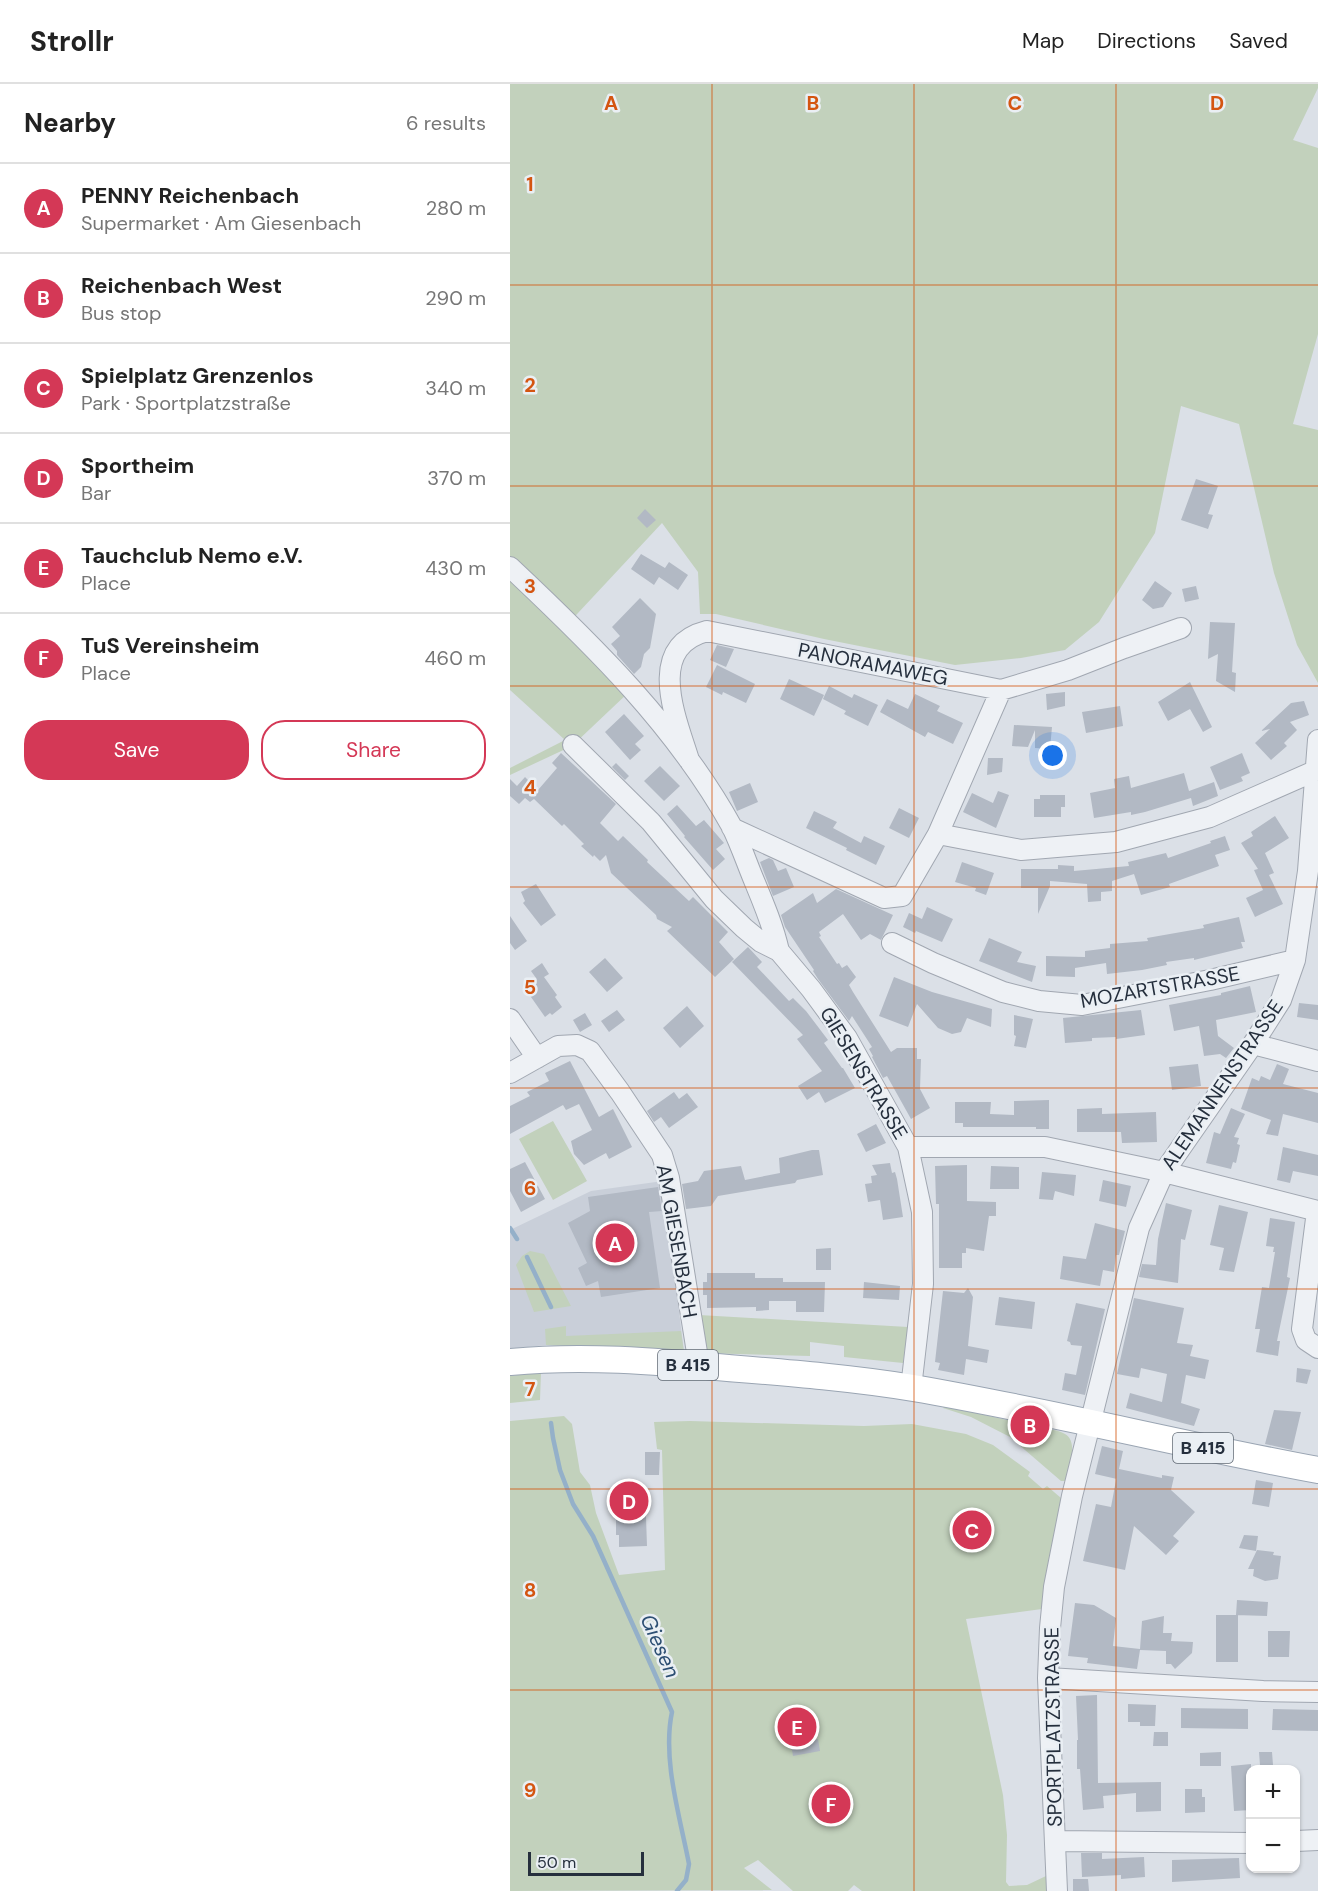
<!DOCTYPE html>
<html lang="en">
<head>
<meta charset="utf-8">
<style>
  body { margin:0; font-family:"DM Sans",sans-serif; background:#f6f6f6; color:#222 }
  .controls { position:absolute; right:18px; bottom:18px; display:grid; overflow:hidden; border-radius:12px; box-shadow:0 2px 4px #0004 }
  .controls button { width:54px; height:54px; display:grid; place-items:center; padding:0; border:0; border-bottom:2px solid #e0e0e0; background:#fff; color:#222; font:30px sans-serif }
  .scale { position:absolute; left:18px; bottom:15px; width:116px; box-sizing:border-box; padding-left:6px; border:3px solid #252f3d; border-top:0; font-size:16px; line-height:21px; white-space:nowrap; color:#252f3d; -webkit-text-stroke:4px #eaeff4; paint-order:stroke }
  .you { position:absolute; left:543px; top:672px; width:21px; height:21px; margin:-15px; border:4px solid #fff; border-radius:50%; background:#1a73e8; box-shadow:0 0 0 9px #1a73e833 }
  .badge { display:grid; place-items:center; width:39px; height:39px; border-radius:50%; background:#d43856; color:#fff; font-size:20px; font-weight:700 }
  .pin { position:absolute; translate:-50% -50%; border:3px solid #fff; box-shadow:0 2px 6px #0006 }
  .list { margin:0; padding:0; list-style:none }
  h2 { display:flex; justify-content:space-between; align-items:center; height:78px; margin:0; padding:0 24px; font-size:26px }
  h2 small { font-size:20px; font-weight:400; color:#767676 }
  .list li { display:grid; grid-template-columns:39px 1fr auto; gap:18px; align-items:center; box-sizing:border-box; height:90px; padding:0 24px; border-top:2px solid #e0e0e0 }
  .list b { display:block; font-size:22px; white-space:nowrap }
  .list p { margin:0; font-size:20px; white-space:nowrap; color:#767676 }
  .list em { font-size:20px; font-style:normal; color:#767676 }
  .actions { display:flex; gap:12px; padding:18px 24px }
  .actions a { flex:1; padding:14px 0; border:2px solid #d43856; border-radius:24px; text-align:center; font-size:21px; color:#d43856 }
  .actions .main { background:#d43856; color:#fff }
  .map { position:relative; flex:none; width:808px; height:1807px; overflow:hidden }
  header { display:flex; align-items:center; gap:36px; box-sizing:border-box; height:84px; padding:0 30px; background:#fff; border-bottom:2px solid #e0e0e0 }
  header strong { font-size:28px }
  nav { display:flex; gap:33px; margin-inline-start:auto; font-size:21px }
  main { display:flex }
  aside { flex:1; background:#fff }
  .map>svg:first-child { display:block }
</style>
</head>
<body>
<header>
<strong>Strollr</strong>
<nav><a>Map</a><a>Directions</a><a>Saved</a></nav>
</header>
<main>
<aside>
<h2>Nearby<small>6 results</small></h2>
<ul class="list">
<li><span class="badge">A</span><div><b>PENNY Reichenbach</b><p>Supermarket · Am Giesenbach</p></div><em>280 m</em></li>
<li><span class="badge">B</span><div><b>Reichenbach West</b><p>Bus stop</p></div><em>290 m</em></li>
<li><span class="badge">C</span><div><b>Spielplatz Grenzenlos</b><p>Park · Sportplatzstraße</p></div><em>340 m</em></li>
<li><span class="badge">D</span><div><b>Sportheim</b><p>Bar</p></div><em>370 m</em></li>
<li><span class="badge">E</span><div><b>Tauchclub Nemo e.V.</b><p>Place</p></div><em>430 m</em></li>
<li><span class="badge">F</span><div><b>TuS Vereinsheim</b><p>Place</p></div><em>460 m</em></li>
</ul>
<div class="actions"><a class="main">Save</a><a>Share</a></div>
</aside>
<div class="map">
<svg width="808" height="1807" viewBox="0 0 808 1807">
  <rect width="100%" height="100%" fill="#dbe0e7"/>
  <path fill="#c9cfd9" d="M153,1097L174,1268L36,1261L0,1265V1146L81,1107Z"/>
  <path fill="#c2d1bc" d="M0,0H808V4L783,56L808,64V250L783,340L808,346V599L787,561L764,489L729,340L671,322L645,449L589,538L555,566L511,574L445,581L314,555L206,530H190L188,488L152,439L54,544L119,608L62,662L0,691V684L55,656L0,606Z
    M43,1037L77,1097L43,1116L9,1055Z
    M20,1167L34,1170L61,1222L24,1228L6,1181L12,1172Z
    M189,1231L398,1243L393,1279L334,1273V1262L300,1258V1272L192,1269Z
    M56,1242V1252L171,1247L174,1268L36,1261L35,1245Z
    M31,1288L30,1316L0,1319V1292Z
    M435,1322L515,1340V1342L530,1347L531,1344C538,1345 549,1346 555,1350C569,1358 559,1385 556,1397H551L500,1353L461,1333L433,1324Z
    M54,1332L62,1340L70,1388L80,1401L86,1429L109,1491L155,1486L152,1366L147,1365L144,1338L180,1337L354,1342L402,1340L456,1350L483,1361L520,1388L518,1392L533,1405L537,1402L551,1414L532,1525L456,1535L493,1711L497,1751L496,1798L499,1802L517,1801L536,1792V1807H352L344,1801L338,1807H283L248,1776L234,1784L262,1806L0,1807V1337Z"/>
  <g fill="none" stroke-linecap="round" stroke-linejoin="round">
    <path stroke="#94b0c9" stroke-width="4.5" d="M0,1144L7,1155
      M17,1173L41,1223
      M41,1339L43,1354L50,1386L63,1420L83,1452L162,1628C152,1675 170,1733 179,1780L176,1796L167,1807"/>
  </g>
  <path fill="#b2b9c4" d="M686,395L708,402L698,430L703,431L698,445L671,436Z
    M135,425L146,436L137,444L127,434Z
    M131,470L155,484L159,478L178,491L168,506L149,493L144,501L121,485Z
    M645,497L662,509L653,523L643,525L632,516Z
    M686,502L689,515L675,518L672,505Z
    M130,514L146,530L140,564L134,570L131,583L124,590L107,571V567L101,560L110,552L102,543Z
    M700,538L725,539L722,588L726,589L725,608L706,597L708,570L698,575Z
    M207,561L224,565L216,583L200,576Z
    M207,581L245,600L236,619L213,608L212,611L196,603Z
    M279,595L314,611L304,632L270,615Z
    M680,598L702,643L693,648L680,625L658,637L648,618Z
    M319,602L342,614L344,610L368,621L358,642L334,630L336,627L313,615Z
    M555,608V622L537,626L536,610Z
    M405,610L430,622L427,627L453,639L443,660L418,648L415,653L370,628L377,615L398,625Z
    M794,617L799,631L780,638L787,646L774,659L777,662L761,676L745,659L760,645L751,647L781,619Z
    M610,622L613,642L576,649L572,628Z
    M114,630L134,652L125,660L131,666L120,676L95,648Z
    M504,641L542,643L540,665L525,664V646L518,663L502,662Z
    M51,669L106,720L90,739L108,757L113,752L138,776L137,778L179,817L183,813L218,848L209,858L224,875L205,893L157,847L162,843L147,835L146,831L101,789L96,771L90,777L84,771L83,773L71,762L74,760L54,740L52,742L24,715L20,718L15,714L9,720L0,712V695L7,702L15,693L28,706L47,684L42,679Z
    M732,669L740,689L731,693L733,697L710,706L700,683Z
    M478,674H493L492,688L477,691Z
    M106,679L119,692L115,696L102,683Z
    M150,682L170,702L154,717L134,697Z
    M674,689L679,707L704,698L708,712L683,722L681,714L635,728L621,731V728L584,734L580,709L605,704L604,695L619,692L621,704Z
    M240,699L248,718L227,727L219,708Z
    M488,707L499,711L486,744L453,728L462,709L483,719Z
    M530,711H555V723H551V733H524V715H530Z
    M167,721L186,742L194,736L214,759L206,765L215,775L203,786L174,753L175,752L157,730Z
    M389,724L409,734L399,754L379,744Z
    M304,727L327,738L323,744L351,759L354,752L375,762L366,781L336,766L337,764L296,744Z
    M765,732L779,754L755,769L764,789L759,791L773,820L745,833L736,814L753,806L744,786L748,785L731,759L743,752L741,748Z
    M715,752L720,766L705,771L709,782L659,800L660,803L631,811L624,790L602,797V807L591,808V817L578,818L577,800L540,797V802L528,830V804H511V785H548V781L564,782V787L619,782L618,778L656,769L658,774L701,759L700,757Z
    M259,774L263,776L268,787L276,784L284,803L263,812L250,778Z
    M452,778L484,789L476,811L465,807L466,804L445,798Z
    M26,800L46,831L31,842L13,819L15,817L11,808Z
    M326,805L383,831L371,856L360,850L351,856L333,830L309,848L311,852L309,853L327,880L329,879L332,884L337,881L346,893L339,901L343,908L381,968L387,964H407V975H411L410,1005L420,1024L401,1035L377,992L373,994L362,973L363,972L359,965L362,963L342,932L339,937L308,895L303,887L304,886L275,843L271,831L303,809L307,819Z
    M417,823L443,835L432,858L406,847L405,849L393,843L399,829L412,835Z
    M0,832L17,857L5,866L0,859Z
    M729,833L735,858H731L733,864L684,876V874L656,878L657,881L632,886L597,890L596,879L565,884V893L536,892V872L575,873V867L600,864V860L638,857L637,854L694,844L693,841Z
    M479,854L512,868L507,878L526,882L522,898L469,877Z
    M238,863L252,878L247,883L279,917L283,914L296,927L318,956L314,959L332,984H333L345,1004L315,1019L309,1008L297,1016L288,1002L312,987L287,955L293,951L222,878Z
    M95,874L113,894L97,908L79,888Z
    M32,879L39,890L34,893L47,911L45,913L52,923L42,931L40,929L35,933L14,903L26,894L21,887Z
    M384,893L422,908L482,925L481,943L457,934L451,948L442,950L428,944L407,920L398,943L369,932Z
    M740,902L746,928L706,936L708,952L724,964L716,974L710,970L694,972L689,942L664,947L659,921L711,911V909Z
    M789,919L808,921V936L787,933Z
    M177,922L194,942L170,964L153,944Z
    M107,926L115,936L99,948L91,937Z
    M631,926L635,951L606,955V953L582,954V957L555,959L553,934Z
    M75,929L82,941L70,948L63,936Z
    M504,931L523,935L516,964L504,962L506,952L504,951Z
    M60,977L89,1033L103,1025L122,1063L99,1075L96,1069L74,1081L64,1070L61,1057L82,1046L69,1020L56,1026L53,1021L0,1050V1022L20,1012L17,1008L39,997L35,989Z
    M688,980L691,1002L662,1006L659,983Z
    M767,980L779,985L773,1000L808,1009V1039L773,1030L768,1052L756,1050L761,1036L731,1025L742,994L749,997L751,992L760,996Z
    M164,1008L169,1015L177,1009L188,1023L159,1044L151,1033L144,1038L137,1027Z
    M539,1016V1045H526V1043H453V1039H445V1018H481L480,1030L504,1031V1017Z
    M592,1024V1030L646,1028L647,1058L612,1059L611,1048H567V1025Z
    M721,1024L735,1030L724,1053L729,1054L727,1060L730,1061L726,1079L723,1078L721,1085L696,1079L704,1048L710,1050Z
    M366,1040L376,1059L356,1068L347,1050Z
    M773,1063L808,1071V1092L783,1087L780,1099L767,1096Z
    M302,1066H309L313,1091L287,1096L285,1099L208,1112L201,1122L176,1125L172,1100L188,1097L194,1087L231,1082L235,1096L270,1089L269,1074Z
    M15,1078L35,1115L11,1128L0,1107V1085Z
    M380,1079L382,1089L385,1088L387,1095L393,1133L373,1136L370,1116L358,1118L355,1100L362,1099L361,1092L367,1091L362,1081Z
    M457,1081V1117L486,1118V1132H479L474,1167L456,1164V1169H452V1184H429V1120H426L425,1082Z
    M481,1082L509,1083V1105H480Z
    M532,1088L566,1091L564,1112L545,1107L543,1116L529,1115Z
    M593,1096L621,1102L616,1123L589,1117Z
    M148,1103L152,1127L139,1128L150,1204L91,1213L88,1197L76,1202L68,1184L77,1179L58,1139L80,1127L78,1113Z
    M656,1119L682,1126L675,1156L671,1155L668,1199L629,1193L632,1180L646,1181L648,1155Z
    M709,1121L738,1128L724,1188L709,1186L714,1164L700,1161Z
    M760,1134L785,1138L777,1193L780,1194L767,1257H770L768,1272L746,1268L750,1245H745L752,1203L759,1204L765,1168H763L764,1163L756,1162Z
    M585,1139L615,1147L609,1171H606L604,1188L593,1186L590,1202L550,1195L553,1172L576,1175Z
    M321,1164V1186H306V1165Z
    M197,1189H245V1194H273V1198H315L314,1228H286V1217H259V1226L246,1227V1223L197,1224V1211H193V1198H197Z
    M354,1198L390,1202L389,1216L353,1214Z
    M458,1204L463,1213L458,1262L479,1266L477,1279L456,1275L454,1291L428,1286L430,1279L425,1278L433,1207L454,1209Z
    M489,1213L525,1218L522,1245L485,1241Z
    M624,1214L674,1224L667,1259L683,1261L680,1272L699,1276L695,1295L676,1291L671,1319L690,1325L684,1342L616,1324L620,1309L652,1318L657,1290L631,1284L629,1294L607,1290Z
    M566,1219L595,1225L575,1311L552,1306L555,1289L566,1291L572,1262L561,1261L560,1258L557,1257Z
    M787,1284L801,1286L797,1300L786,1298Z
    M764,1326L791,1328L782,1366L755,1360Z
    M592,1362L613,1367L609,1385L652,1394V1391L664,1393L661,1406L685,1428L663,1452L669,1457L656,1471L624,1442L615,1486L573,1477L586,1420L601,1423L607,1391V1395L585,1390Z
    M135,1368H150L149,1391H135Z
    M746,1396L763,1399L759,1423L742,1420Z
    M135,1403L137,1462L109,1463V1451H106V1435H112L111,1404Z
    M734,1451L748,1452L746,1467L729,1464Z
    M747,1466L764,1468L763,1471L771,1472L768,1495L755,1497L743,1492L744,1485H738Z
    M727,1516L758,1518L757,1532L726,1531Z
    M565,1519L584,1521L606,1534L603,1562L630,1565L632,1537L654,1532L653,1549H662L661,1557L683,1558L682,1569L665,1585L661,1580H656V1567L630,1566L627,1585L577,1579L578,1574L558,1572Z
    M706,1531H728V1578H706Z
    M758,1547H780L779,1573H758Z
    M587,1611L588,1699L651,1698V1727L626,1728V1709L593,1712L594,1724L573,1726L570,1685H567V1656H568L566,1612Z
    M618,1620L646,1621L645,1642H630V1638H618Z
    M671,1624L738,1625V1645L671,1644Z
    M763,1625L808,1626V1647L762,1646Z
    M294,1627L300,1657L308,1655L310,1667L283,1672L276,1630Z
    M644,1648H658V1662H643Z
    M711,1668V1682H690V1669Z
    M749,1668H762L763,1681H750Z
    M741,1680V1726L724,1727L721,1682Z
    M320,1697L344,1719L322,1743L298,1722Z
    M675,1705H692V1713H695V1728L675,1729Z
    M571,1769H592V1775L634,1773L635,1793L611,1795V1791L572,1793Z
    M729,1774L730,1794L662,1798V1776Z
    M563,1795H578L579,1807H563Z"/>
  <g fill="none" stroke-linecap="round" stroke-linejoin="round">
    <g stroke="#a1a7b1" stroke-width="22">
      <path id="minor" d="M0,483C83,561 166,642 222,743C230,759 236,777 243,794C253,818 263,841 269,867
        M63,661L141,738L204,815L234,844L251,858L269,867L301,905L337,954L398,1063L412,1128L413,1200L401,1304
        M179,676C166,634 135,563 197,547L491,606L558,586L614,564L671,544
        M222,744L374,814L392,812L428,750L491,606
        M428,750L511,766L606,758L700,733L807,686
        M382,859L423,879L493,908L529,917L572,921L700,896L785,876
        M0,935L27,974
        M743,960L808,977
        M0,989L48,962L67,961L80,967L110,1008L152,1071L159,1094L189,1281
        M398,1063H535L654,1088L808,1127
        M807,1127L792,1245L796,1256L808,1264
        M538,1594L753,1607L808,1608
        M546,1757L740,1759
        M786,1757L808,1756
        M547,1807L538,1594L540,1544L544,1503L562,1412L629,1144L654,1088L743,960L771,916L785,876L798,787L808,656"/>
    </g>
    <g stroke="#9aa5b3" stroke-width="28">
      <path id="major" d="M0,1278C72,1271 146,1277 218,1284C279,1289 342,1294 403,1304C539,1327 672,1361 808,1386"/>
    </g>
    <use href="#minor" stroke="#eef1f5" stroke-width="20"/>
    <use href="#major" stroke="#fff" stroke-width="26"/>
  </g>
  <path fill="none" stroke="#d45511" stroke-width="1.5" stroke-opacity="0.55" d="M202,0V1807M404,0V1807M606,0V1807M0,201H808M0,402H808M0,602H808M0,803H808M0,1004H808M0,1205H808M0,1405H808M0,1606H808"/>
  <g text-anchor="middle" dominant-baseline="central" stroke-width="5" stroke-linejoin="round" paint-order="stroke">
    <g fill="#eaeff4" stroke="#606974" stroke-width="1.5">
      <rect x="148" y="1266" width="60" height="30" rx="4.5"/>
      <rect x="663" y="1349" width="60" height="30" rx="4.5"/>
    </g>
    <g font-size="18" font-weight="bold" fill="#252f3d">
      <text x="178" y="1281">B 415</text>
      <text x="693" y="1364">B 415</text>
    </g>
    <g font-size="20" fill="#252f3d" stroke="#eaeff4">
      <text transform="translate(363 580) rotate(11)">PANORAMAWEG</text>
      <text transform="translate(650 903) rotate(-10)">MOZARTSTRASSE</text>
      <text transform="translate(354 989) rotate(59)">GIESENSTRASSE</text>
      <text transform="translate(712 1001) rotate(-56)">ALEMANNENSTRASSE</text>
      <text transform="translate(167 1157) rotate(80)">AM GIESENBACH</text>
      <text transform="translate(543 1643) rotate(-91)">SPORTPLATZSTRASSE</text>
    </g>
    <g font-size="21" font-style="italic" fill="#2d4f73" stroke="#eaeff4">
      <text transform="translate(150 1562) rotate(66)">Giesen</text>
    </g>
  </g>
  <g font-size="20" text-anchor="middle" font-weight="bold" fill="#d45511" stroke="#eaeff4" stroke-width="5" stroke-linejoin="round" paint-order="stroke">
    <text x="101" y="26">A</text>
    <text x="303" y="26">B</text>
    <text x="505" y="26">C</text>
    <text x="707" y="26">D</text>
    <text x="20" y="107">1</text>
    <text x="20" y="308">2</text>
    <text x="20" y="509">3</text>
    <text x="20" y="710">4</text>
    <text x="20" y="910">5</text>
    <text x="20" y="1111">6</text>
    <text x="20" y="1312">7</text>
    <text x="20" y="1513">8</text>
    <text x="20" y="1713">9</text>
  </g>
</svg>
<div class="controls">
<button>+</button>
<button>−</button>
</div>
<div class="scale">50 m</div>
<div class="you"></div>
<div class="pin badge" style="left:105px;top:1159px">A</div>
<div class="pin badge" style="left:520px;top:1341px">B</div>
<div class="pin badge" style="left:462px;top:1446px">C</div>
<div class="pin badge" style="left:119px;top:1417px">D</div>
<div class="pin badge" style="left:287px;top:1643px">E</div>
<div class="pin badge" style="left:321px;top:1720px">F</div>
</div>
</main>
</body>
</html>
